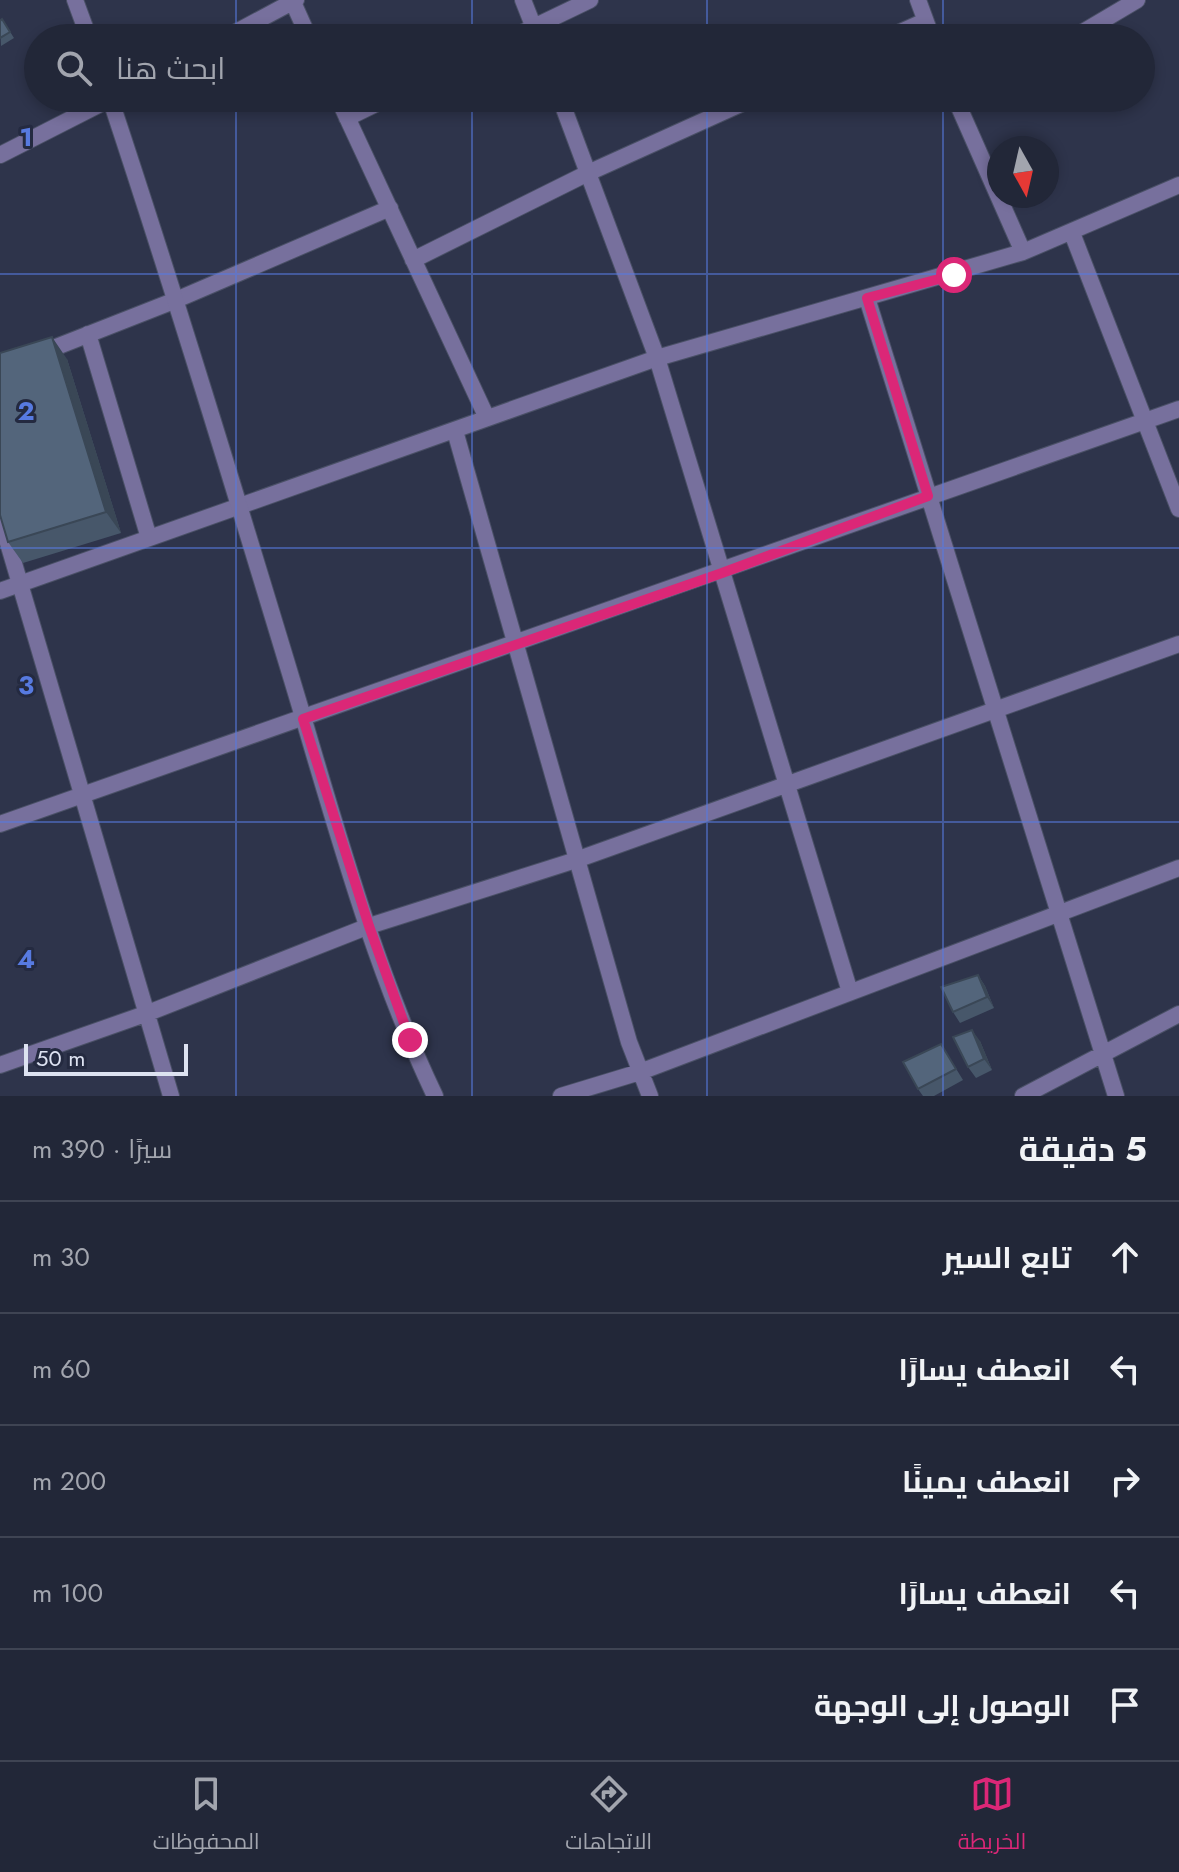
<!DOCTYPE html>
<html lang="ar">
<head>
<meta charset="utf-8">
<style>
  body { margin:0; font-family:Jost,Cairo,sans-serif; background:#2e3343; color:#f1f3f6; direction:rtl }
  .compass { position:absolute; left:987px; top:136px; width:72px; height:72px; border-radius:50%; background:#222738; box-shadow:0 4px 12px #0003; rotate:172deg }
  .scale { position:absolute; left:24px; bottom:20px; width:164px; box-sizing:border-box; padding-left:8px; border:4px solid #dde2f1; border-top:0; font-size:22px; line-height:28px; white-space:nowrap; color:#dde2f1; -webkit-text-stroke:6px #242a40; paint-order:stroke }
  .stop { position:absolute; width:24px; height:24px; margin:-18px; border:6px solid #db2777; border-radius:50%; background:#fff }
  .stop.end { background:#db2777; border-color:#fff; box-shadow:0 2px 8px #0008 }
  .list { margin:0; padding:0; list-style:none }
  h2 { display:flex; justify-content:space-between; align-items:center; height:104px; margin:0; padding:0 32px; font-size:34px }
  h2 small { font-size:26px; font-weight:400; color:#a2a5ae }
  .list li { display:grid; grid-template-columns:52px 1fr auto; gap:24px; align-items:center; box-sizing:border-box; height:112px; padding:0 32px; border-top:2px solid #3f4453 }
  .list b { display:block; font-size:30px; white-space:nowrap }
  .list em { font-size:26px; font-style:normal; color:#a2a5ae }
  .icon { flex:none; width:44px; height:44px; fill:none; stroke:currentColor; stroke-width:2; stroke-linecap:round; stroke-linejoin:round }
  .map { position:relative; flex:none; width:1179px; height:1096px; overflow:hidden; direction:ltr }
  .search { position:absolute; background:#222738; box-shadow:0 4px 12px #0003; left:24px; right:24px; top:24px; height:88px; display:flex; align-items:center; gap:20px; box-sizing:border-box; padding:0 28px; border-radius:44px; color:#a2a5ae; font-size:30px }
  .sheet { height:664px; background:#222738 }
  nav { display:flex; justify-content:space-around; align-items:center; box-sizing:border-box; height:112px; border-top:2px solid #3f4453; background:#222738; font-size:22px; color:#a2a5ae }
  nav a { display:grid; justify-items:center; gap:4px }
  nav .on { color:#db2777 }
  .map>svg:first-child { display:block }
</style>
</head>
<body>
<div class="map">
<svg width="1179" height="1096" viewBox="0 0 1179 1096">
  <rect width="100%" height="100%" fill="#2e344b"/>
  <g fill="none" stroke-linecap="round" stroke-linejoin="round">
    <g stroke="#4a5066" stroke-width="18">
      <path id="minor" d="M292,0L309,38
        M523,0L538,38
        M918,0L932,38
        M225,38L296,0
        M511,38L590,0
        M887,38L925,21
        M1073,38L1137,0
        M338,98L487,418
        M560,98L657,358L850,992
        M955,98L1023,252
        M959,106L973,98
        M347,118L388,98
        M0,155L112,98
        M1072,233L1179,509
        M413,260L588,173L754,98
        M867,298L1116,1096
        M88,334L149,538
        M0,369L176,300L390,208
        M455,431L629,1042L650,1096
        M0,516L171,1096
        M0,591L657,358L1023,252L1179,185
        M0,824L1179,409
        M0,1065L148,1013L369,926L576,860L1179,644
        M561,1096L640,1072L1179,868
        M1023,1096L1179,1014"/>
    </g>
    <g stroke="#4a5066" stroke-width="18">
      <path id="tertiary" d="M75,0L89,38
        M110,98C174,291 233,485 292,680C334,819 372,964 435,1096"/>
    </g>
    <use href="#minor" stroke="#77709d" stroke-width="16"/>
    <use href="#tertiary" stroke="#77709d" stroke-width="16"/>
  </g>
  <path fill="#47576a" d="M2,19L14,38L1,46L0,21Z
    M67,359L121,533L23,563L8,542Z
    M978,975L985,986L994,1008L960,1023L953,1012Z
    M980,1041L992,1070L976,1078L968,1067Z
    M941,1044L963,1080L934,1096H923L918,1089Z"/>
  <path fill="#3a4756" d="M52,337L67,359L121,533L106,512Z
    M978,975L985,986L994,1008L987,997Z
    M972,1030L980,1041L992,1070L984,1059Z"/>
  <path fill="#53657b" stroke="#3a4756" stroke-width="2" d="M2,19L10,32L0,38V21Z
    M52,337L106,512L8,542L0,515V353Z
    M978,975L987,997L953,1012L941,987Z
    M972,1030L984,1059L968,1067L953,1037Z
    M941,1044L956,1069L918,1089L903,1062Z"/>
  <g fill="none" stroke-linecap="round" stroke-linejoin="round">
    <path stroke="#db2777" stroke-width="10" d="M410,1040L369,926L303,719L722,573L928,496L867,298L954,275"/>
  </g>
  <path fill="none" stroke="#577ae0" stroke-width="2" stroke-opacity="0.55" d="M236,0V38M472,0V38M707,0V38M943,0V38M236,98V1096M472,98V1096M707,98V1096M943,98V1096M0,274H1179M0,548H1179M0,822H1179"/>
  <g font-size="26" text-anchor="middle" font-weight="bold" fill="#577ae0" stroke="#242a40" stroke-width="6" stroke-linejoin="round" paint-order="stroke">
    <text x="26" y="146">1</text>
    <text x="26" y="420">2</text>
    <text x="26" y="694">3</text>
    <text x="26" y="968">4</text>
  </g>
</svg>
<svg class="compass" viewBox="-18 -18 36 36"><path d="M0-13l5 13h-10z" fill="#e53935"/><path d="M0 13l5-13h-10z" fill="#a2a5ae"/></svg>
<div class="scale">50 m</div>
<div class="stop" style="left:954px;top:275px"></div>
<div class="stop end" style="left:410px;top:1040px"></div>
<div class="search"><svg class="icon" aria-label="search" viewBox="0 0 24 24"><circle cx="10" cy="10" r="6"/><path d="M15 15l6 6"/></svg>ابحث هنا</div>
</div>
<section class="sheet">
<h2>5 دقيقة<small>سيرًا · 390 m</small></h2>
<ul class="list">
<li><svg class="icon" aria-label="ahead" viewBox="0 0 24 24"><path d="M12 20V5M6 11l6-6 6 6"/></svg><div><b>تابع السير</b></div><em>30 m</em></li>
<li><svg class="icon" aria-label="left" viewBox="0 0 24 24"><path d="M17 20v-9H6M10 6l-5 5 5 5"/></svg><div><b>انعطف يسارًا</b></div><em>60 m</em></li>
<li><svg class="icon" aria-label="right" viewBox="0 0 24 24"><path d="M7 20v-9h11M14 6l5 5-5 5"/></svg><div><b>انعطف يمينًا</b></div><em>200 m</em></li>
<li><svg class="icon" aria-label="left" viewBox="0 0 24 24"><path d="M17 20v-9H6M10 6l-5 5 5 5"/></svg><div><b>انعطف يسارًا</b></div><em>100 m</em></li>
<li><svg class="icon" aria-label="arrive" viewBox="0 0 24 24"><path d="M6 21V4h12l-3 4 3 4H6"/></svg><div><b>الوصول إلى الوجهة</b></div></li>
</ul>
</section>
<nav>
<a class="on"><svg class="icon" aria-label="map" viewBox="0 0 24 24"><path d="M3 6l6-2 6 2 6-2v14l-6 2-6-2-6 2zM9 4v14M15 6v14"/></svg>الخريطة</a>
<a><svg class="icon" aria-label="directions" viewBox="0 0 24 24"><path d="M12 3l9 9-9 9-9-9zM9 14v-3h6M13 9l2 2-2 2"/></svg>الاتجاهات</a>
<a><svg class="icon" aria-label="saved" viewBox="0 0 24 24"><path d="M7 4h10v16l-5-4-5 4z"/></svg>المحفوظات</a>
</nav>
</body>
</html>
